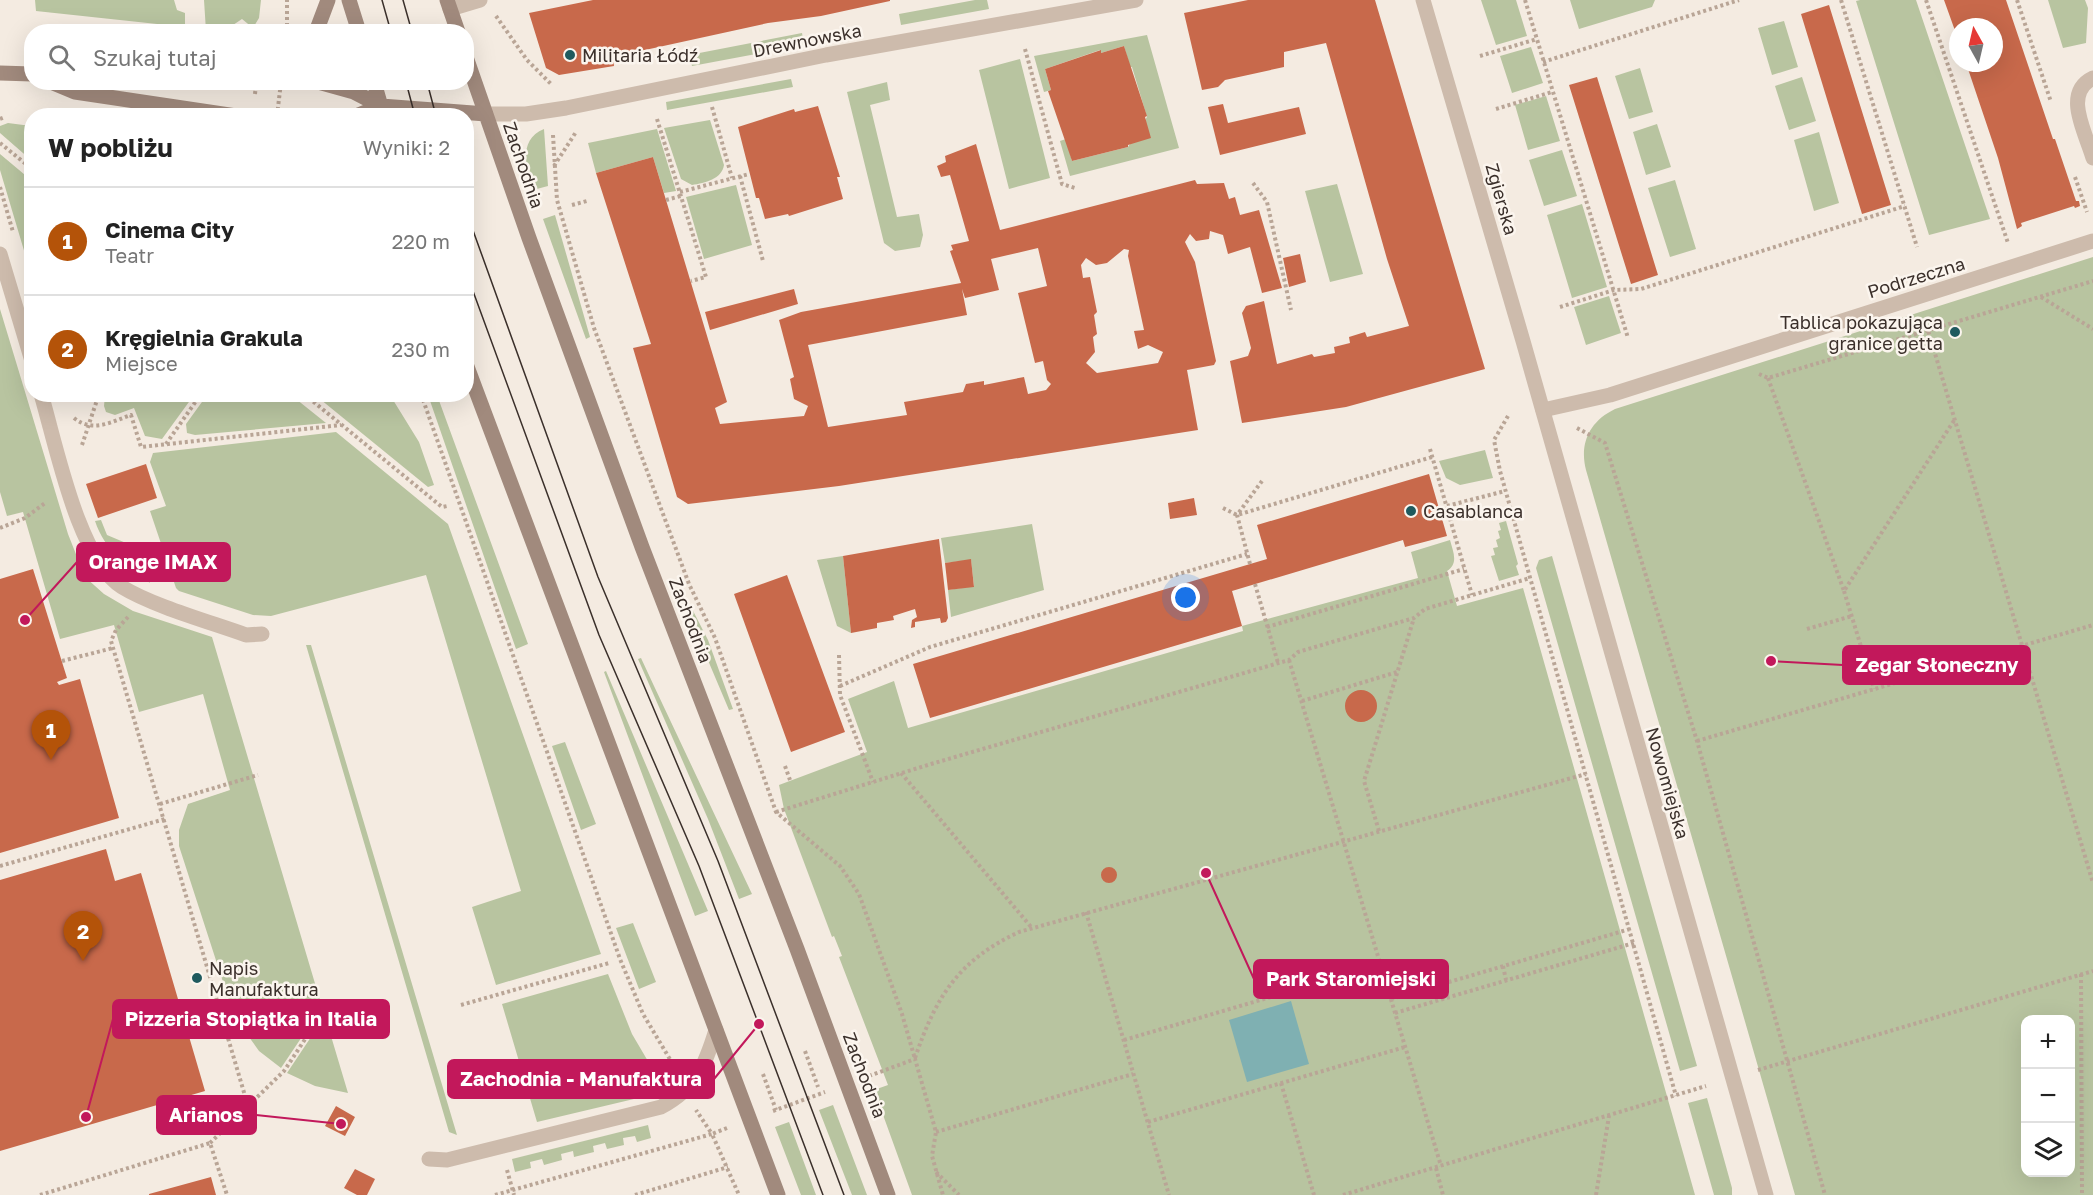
<!DOCTYPE html>
<html lang="pl">
<head>
<meta charset="utf-8">
<style>
  body { margin:0; font-family:"Golos Text",sans-serif; background:#f2f2f2; color:#222 }
  .controls { position:absolute; right:18px; bottom:18px; display:grid; overflow:hidden; border-radius:12px; box-shadow:0 6px 24px #0002 }
  .controls button { width:54px; height:54px; display:grid; place-items:center; padding:0; border:0; border-bottom:2px solid #e0e0e0; background:#fff; color:#222; font:30px sans-serif }
  .compass { position:absolute; left:1949px; top:18px; width:54px; height:54px; border-radius:50%; background:#fff; box-shadow:0 6px 24px #0002; rotate:352deg }
  .you { position:absolute; left:1186px; top:598px; width:21px; height:21px; margin:-15px; border:4px solid #fff; border-radius:50%; background:#1a73e8; box-shadow:0 0 0 9px #1a73e833 }
  .badge { display:grid; place-items:center; width:39px; height:39px; border-radius:50%; background:#b45309; color:#fff; font-size:20px; font-weight:700 }
  .pin { position:absolute; translate:-50% -50px; filter:drop-shadow(0 2px 3px #0008) }
  .pin::after { content:''; position:absolute; top:32px; width:21px; height:18px; background:inherit; clip-path:polygon(0 0,100% 0,50% 100%) }
  .list { margin:0; padding:0; list-style:none }
  h2 { display:flex; justify-content:space-between; align-items:center; height:78px; margin:0; padding:0 24px; font-size:26px }
  h2 small { font-size:20px; font-weight:400; color:#767676 }
  .list li { display:grid; grid-template-columns:39px 1fr auto; gap:18px; align-items:center; box-sizing:border-box; height:108px; padding:0 24px; border-top:2px solid #e0e0e0 }
  .list b { display:block; font-size:22px; white-space:nowrap }
  .list p { margin:0; font-size:20px; white-space:nowrap; color:#767676 }
  .list em { font-size:20px; font-style:normal; color:#767676 }
  .icon { flex:none; width:33px; height:33px; fill:none; stroke:currentColor; stroke-width:2; stroke-linecap:round; stroke-linejoin:round }
  .map { position:relative; flex:none; width:2093px; height:1195px; overflow:hidden }
  .search { position:absolute; background:#fff; box-shadow:0 6px 24px #0002; left:24px; top:24px; width:450px; height:66px; display:flex; align-items:center; gap:15px; box-sizing:border-box; padding:0 21px; border-radius:24px; color:#767676; font-size:22px }
  .panel { position:absolute; background:#fff; box-shadow:0 6px 24px #0002; left:24px; top:108px; width:450px; height:294px; border-radius:24px }
  .map>svg:first-child { display:block }
</style>
</head>
<body>
<div class="map">
<svg width="2093" height="1195" viewBox="0 0 2093 1195">
  <rect width="100%" height="100%" fill="#f4ebe1"/>
  <path fill="#b8c4a0" fill-rule="evenodd" d="M35,0H174L177,10L185,13V27L36,11Z
    M204,0H261L259,18L253,28L242,19L233,25V31H206Z
    M975,0H987L989,9L901,25L899,14Z
    M1481,0H1516L1527,36L1496,45Z
    M1570,0H1655L1652,7L1579,29Z
    M1860,0H1916L1990,219L1929,235L1856,1Z
    M2048,0H2085L2088,8L2086,43L2063,48Z
    M1784,21L1798,67L1772,75L1758,28Z
    M802,33L804,45L692,66L689,55Z
    M1147,35L1179,148L1070,176L1060,141L1066,139L1072,161L1128,147L1147,117L1132,67H1130L1124,46L1101,53L1100,50L1045,69L1051,90L1044,92L1034,56Z
    M1531,47L1543,83L1512,93L1500,56Z
    M1020,59L1050,178L1009,189L979,70Z
    M1640,68L1653,112L1629,119L1615,76Z
    M1802,77L1816,121L1789,130L1775,86Z
    M791,79L793,87L667,110L666,102Z
    M887,82L890,100L870,105L897,217L919,214L923,235L920,247L895,251L884,243L847,92Z
    M1546,96L1560,141L1528,150L1515,105Z
    M710,120L724,165C722,179 705,183 692,185L681,179L664,128Z
    M8,123L31,126V160L0,133V126Z
    M1657,124L1671,167L1646,175L1633,132Z
    M544,129L548,186L533,190C525,170 518,139 544,129Z
    M657,129L676,191L664,193L653,157L596,173L588,143Z
    M1819,132L1839,203L1814,211L1794,140Z
    M1562,150L1577,196L1544,206L1529,160Z
    M0,154L31,180V274L0,170Z
    M1675,180L1696,249L1670,257L1648,188Z
    M1337,184L1363,274L1330,282L1305,191Z
    M736,185L752,245L704,259L686,197Z
    M1582,204L1607,287L1572,298L1547,215Z
    M555,215L590,337L586,339L543,219Z
    M2093,257V1195H1795L1586,470C1579,443 1590,421 1615,409ZM2026,1020H2070V1172H2026Z
    M1609,296L1621,333L1586,345L1574,307Z
    M0,309L68,534L85,577L104,594L133,611L212,637L322,1007L281,1068L259,1051L234,1016L179,846V830L188,804L230,790L203,694L139,712L114,625L60,639L23,512L7,516L0,492Z
    M105,395V394L194,395L162,439L145,436L134,408L115,415L106,412L104,406Z
    M207,395H291L326,423L195,435L187,433L186,424Z
    M315,395H390L419,442L434,485L428,487Z
    M428,395H437L528,644L516,649Z
    M336,432L448,524L601,954L496,985L472,907L521,891L426,575L271,616L253,615L179,591L176,588L150,511L166,506L150,462L153,453Z
    M1485,450L1493,478L1460,485L1446,478L1439,461Z
    M101,520L107,535L126,543H136L150,583C126,565 105,551 95,521Z
    M1506,521L1518,564L1516,566L1519,575L1499,581L1491,556L1495,555L1493,548L1498,547L1496,540L1500,538L1498,531L1501,530L1499,523Z
    M1032,524L1044,590L951,617L948,590L974,586L971,560L945,563L941,538Z
    M1450,540C1453,552 1459,563 1447,571L1457,606L1523,588L1695,1195H912L874,1090L888,1085L839,957L842,956L834,936L832,937L784,809L779,785L867,752L848,699L894,681L908,728L1243,631L1242,626L1418,578L1411,552Z
    M843,556L851,633L837,626L817,560Z
    M1552,556L1697,1066L1680,1071L1536,568L1539,560Z
    M690,605L708,640L733,709L729,710L685,606Z
    M306,645H311L457,1135L449,1132Z
    M641,658L654,686L752,894L739,899L708,819L638,659Z
    M606,671L708,911L695,916L604,672Z
    M565,742L596,824L581,830L552,746Z
    M633,923L656,982L639,989L616,928Z
    M608,974L632,1034L652,1068L650,1084L655,1094L537,1122L502,1004Z
    M325,1016L348,1093L315,1086L287,1073Z
    M1707,1098L1732,1188V1195H1714L1688,1103Z
    M833,1105L867,1195H852L819,1110Z
    M789,1122L816,1195H801L775,1127Z
    M648,1125L651,1138L637,1142L635,1136L623,1138L624,1145L607,1149L605,1143L593,1146L594,1152L574,1157L573,1151L561,1154L562,1160L544,1165L542,1159L530,1162L531,1168L515,1172L512,1159Z"/>
  <path fill="#7fb0b2" d="M1291,1001L1309,1064L1247,1082L1229,1020Z"/>
  <path fill="#c8694b" fill-rule="evenodd" d="M593,0H890V1L821,16L768,23L613,57L614,66L559,75L546,68L529,13Z
    M1248,0H1375L1485,369L1346,407L1242,423L1230,361L1248,356L1251,348L1242,313L1246,306L1264,301L1277,364L1312,354L1314,357L1335,353L1334,347L1350,343L1349,337L1365,332L1367,337L1409,326L1387,259L1326,43L1284,52V67L1225,80L1218,87L1202,90L1184,13Z
    M1944,0H2006L2053,139H2055L2076,201H2079L2080,206L2075,208L2074,206L2021,223L2022,226L2017,229L1998,158L1966,63H1994V27H1958V39Z
    M1829,5L1891,205L1862,214L1801,14Z
    M1124,46L1147,116L1145,117L1151,138L1128,145V147L1072,161L1048,91L1051,90L1045,69L1101,50V53Z
    M1597,77L1658,275L1631,284L1569,85Z
    M1223,104L1228,123L1299,107L1306,134L1220,155L1208,107Z
    M818,106L840,177H837L843,199L789,216L788,214L765,219L759,198H756L738,127L794,109L795,112Z
    M976,144L1000,230L1195,180L1197,184L1224,183L1229,199L1235,197L1240,215L1259,210L1282,288L1262,293L1250,247L1228,254L1223,235L1210,231L1209,239L1196,241L1190,234L1185,242L1195,262L1216,361L1214,365L1187,370L1198,430L839,486L688,504L677,497L633,348L651,344L596,173L653,157L727,402L715,408L720,424L804,416L808,406L794,399L790,379L794,377L779,320L801,312L961,283L950,251L953,250L951,245L969,241L950,175L941,177L937,166L946,162L945,156ZM1038,248L1047,286L1018,293L1035,363L1043,361L1047,380L1051,384L1046,390L1028,394L1024,377L984,385V381L966,384L963,392L904,402L907,415L828,427L808,345L967,315L962,289L965,298L999,290L991,259ZM1124,249L1129,250L1128,256L1144,330L1134,331L1138,349L1148,345L1163,352L1158,363L1097,373L1086,363L1095,352L1093,337L1097,334L1094,315L1097,312L1090,277L1083,278L1081,265L1086,258L1096,265L1107,263Z
    M1300,254L1306,282L1289,287L1283,258Z
    M794,289L798,304L710,330L705,312Z
    M146,464L157,498L98,518L86,484Z
    M1429,474L1447,536L1405,547L1403,540L1232,591L1242,626L930,718L913,664L1267,559L1257,525Z
    M1194,498L1197,515L1170,519L1168,503Z
    M939,539L948,618L946,622L941,623L940,618L915,622V627L911,628L912,620L917,617L915,609L893,616L894,620L877,623V628L851,633L843,556Z
    M971,559L974,587L948,590L945,563Z
    M33,569L67,678L57,682L59,685L80,679L119,818L0,853V579Z
    M787,575L845,732L791,752L734,594Z
    M1345 706a16 16 0 1 1 32 0a16 16 0 1 1-32 0Z
    M106,849L115,881L141,873L205,1091L0,1151V880Z
    M1101 875a8 8 0 1 1 16 0a8 8 0 1 1-16 0Z
    M336,1106L355,1117L345,1136L325,1126Z
    M355,1169L375,1179L367,1195H357L344,1188Z
    M211,1177L216,1195H149V1194Z"/>
  <g fill="none" stroke-linecap="round" stroke-linejoin="round">
    <path stroke="#b9a596" stroke-width="4" stroke-dasharray="3 3" stroke-linecap="butt" d="M1525,0L1628,338
      M1841,0L1917,247
      M1926,0L2008,243
      M2017,0L2051,102
      M496,16L527,60L551,84
      M287,32V0
      M1025,49L1062,184L1075,188
      M1480,56L1537,39
      M1543,62L1739,0
      M255,94L256,84
      M712,107L732,178
      M1496,109L1552,92
      M277,116L281,82
      M0,119L5,117
      M657,119L706,277L691,281
      M553,135L557,200L594,328L689,584L715,638L776,812L840,866L859,894L902,1014L915,1059
      M0,143L32,169
      M554,166L576,132
      M740,176L763,261
      M2075,177L2087,212
      M1253,183L1267,202L1291,310
      M0,187L13,232
      M680,192L749,174
      M666,200L681,196
      M572,205L587,201
      M2041,297L2093,329
      M1560,307L1614,290L1641,289L1905,206
      M1925,320L2093,883
      M1759,374L1768,378L2093,281
      M1768,378L1844,591L1955,419
      M304,394L442,507L447,506
      M421,394L620,959L643,1014L674,1066
      M1508,416L1494,440L1500,471L1676,1096
      M74,418C93,433 111,422 131,415L141,447L341,425
      M1577,428L1605,443L1697,741L1825,1195
      M166,444L201,394
      M82,445L99,394
      M1430,449L1472,595
      M1447,506L1505,491
      M1223,508L1237,515L1432,457
      M0,528L25,518L45,503
      M1250,564L1237,515L1262,481
      M1255,584L1278,663
      M1844,591L1874,689
      M128,617L116,630L111,641L248,1106
      M1267,627L1464,569
      M1807,629L1852,616
      M839,655L840,695L873,782
      M1289,660L1441,1166
      M62,661L113,648
      M840,686L930,647L1247,554
      M1302,701L1397,672
      M1697,741L2093,625
      M785,766L790,780
      M901,773L1032,928
      M160,804L258,775
      M776,812L931,764L1289,660L1298,652L1414,618L1425,609L1530,578
      M1379,831L1364,781L1414,618
      M0,866L165,819
      M1086,912L1169,1195
      M1503,966L1506,980
      M2081,974L2082,1195
      M1391,999L1630,929
      M461,1005L609,963
      M1395,1013L1634,943
      M1124,1040L1380,965
      M805,1051L818,1087
      M915,1058C936,996 959,960 1019,932L1586,774
      M1758,1070L2093,971
      M763,1074L776,1110
      M869,1076L915,1059L936,1132L932,1156L943,1195
      M1281,1083L1314,1195
      M773,1111L825,1092
      M1148,1122L1405,1047
      M727,1128L712,1134L739,1195
      M936,1132L1133,1074
      M210,1143L284,1071L327,1006
      M1436,1168L1443,1195
      M507,1170L514,1195
      M936,1172L959,1195
      M40,1195L210,1143L227,1195
      M495,1195L712,1134L696,1110
      M635,1195L728,1167
      M1343,1195L1706,1086
      M1596,1195L1609,1116"/>
    <path stroke="#cdbbac" stroke-width="15" d="M450,9L480,0
      M2093,78C2062,93 2086,133 2093,158
      M0,254L32,361
      M41,394C56,444 78,559 122,587C153,606 210,622 246,635L262,634
      M429,1159L447,1160L661,1107C696,1088 705,1066 716,1030"/>
    <path stroke="#cdbbac" stroke-width="15" d="M486,114H526L566,108L826,55L1136,0
      M1543,410L1610,395L2093,241"/>
    <path stroke="#cdbbac" stroke-width="15" d="M1423,0L1523,341L1766,1195"/>
    <path stroke="#a18a7d" stroke-width="15" d="M349,0L359,32
      M447,0L458,32
      M316,32L328,0
      M466,57L529,238L642,547L797,949L888,1195
      M0,73L32,74
      M51,82L75,92L236,116
      M318,82L354,92L381,106L486,114
      M374,82L382,110
      M356,116L381,106
      M466,364L778,1195"/>
    <path stroke="#3b302b" stroke-width="1.5" d="M382,0L391,32
      M403,0L412,32
      M406,82L415,116
      M427,82L436,116
      M466,211L598,577L718,861L844,1195
      M466,272L599,635L699,866L823,1195"/>
  </g>
  <g fill="#1f5a5e" stroke="#fbf5ee" stroke-width="2">
    <circle cx="570" cy="55" r="6"/>
    <circle cx="1955" cy="332" r="6"/>
    <circle cx="1411" cy="511" r="6"/>
    <circle cx="197" cy="978" r="6"/>
  </g>
  <g text-anchor="middle" dominant-baseline="central" stroke-width="5" stroke-linejoin="round" paint-order="stroke">
    <g font-size="18" fill="#3b302b" stroke="#fbf5ee">
      <text transform="translate(807 40) rotate(-11)">Drewnowska</text>
      <text transform="translate(524 165) rotate(71)">Zachodnia</text>
      <text transform="translate(1502 199) rotate(74)">Zgierska</text>
      <text transform="translate(1916 277) rotate(-17)">Podrzeczna</text>
      <text transform="translate(691 620) rotate(69)">Zachodnia</text>
      <text transform="translate(1668 783) rotate(74)">Nowomiejska</text>
      <text transform="translate(865 1075) rotate(69)">Zachodnia</text>
    </g>
    <g font-size="18" fill="#3b302b" stroke="#fbf5ee" text-anchor="start">
      <text x="582" y="55">Militaria Łódź</text>
      <text x="1943" y="322" text-anchor="end">Tablica pokazująca<tspan x="1943" dy="21">granice getta</tspan></text>
      <text x="1423" y="511">Casablanca</text>
      <text x="209" y="968">Napis<tspan x="209" dy="21">Manufaktura</tspan></text>
    </g>
  </g>
  <path fill="none" stroke="#c2185b" stroke-width="2" d="M25 620L77 562M1771 661L1843 665M1206 873L1254 979M86 1117L113 1019M759 1024L714 1079M341 1124L256 1115"/>
  <g fill="#c2185b" stroke="#fbf5ee" stroke-width="2">
    <circle cx="25" cy="620" r="6"/>
    <circle cx="1771" cy="661" r="6"/>
    <circle cx="1206" cy="873" r="6"/>
    <circle cx="86" cy="1117" r="6"/>
    <circle cx="759" cy="1024" r="6"/>
    <circle cx="341" cy="1124" r="6"/>
  </g>
  <g fill="#c2185b" stroke="#c2185b" stroke-width="2">
    <rect x="77" y="543" width="153" height="38" rx="6"/>
    <rect x="1843" y="646" width="187" height="38" rx="6"/>
    <rect x="1254" y="960" width="194" height="38" rx="6"/>
    <rect x="113" y="1000" width="276" height="38" rx="6"/>
    <rect x="448" y="1060" width="266" height="38" rx="6"/>
    <rect x="157" y="1096" width="99" height="38" rx="6"/>
  </g>
  <g font-size="20" text-anchor="middle" font-weight="bold" fill="#fff">
    <text x="153" y="569">Orange IMAX</text>
    <text x="1937" y="672">Zegar Słoneczny</text>
    <text x="1351" y="986">Park Staromiejski</text>
    <text x="251" y="1026">Pizzeria Stopiątka in Italia</text>
    <text x="581" y="1086">Zachodnia - Manufaktura</text>
    <text x="206" y="1122">Arianos</text>
  </g>
</svg>
<div class="controls">
<button>+</button>
<button>−</button>
<button><svg class="icon" aria-label="layers" viewBox="0 0 24 24"><path d="M12 4l9 5-9 5-9-5zM3 14l9 5 9-5"/></svg></button>
</div>
<svg class="compass" viewBox="-18 -18 36 36"><path d="M0-13l5 13h-10z" fill="#e53935"/><path d="M0 13l5-13h-10z" fill="#767676"/></svg>
<div class="you"></div>
<div class="pin badge" style="left:51px;top:760px">1</div>
<div class="pin badge" style="left:83px;top:961px">2</div>
<div class="search"><svg class="icon" aria-label="search" viewBox="0 0 24 24"><circle cx="10" cy="10" r="6"/><path d="M15 15l6 6"/></svg>Szukaj tutaj</div>
<section class="panel">
<h2>W pobliżu<small>Wyniki: 2</small></h2>
<ul class="list">
<li><span class="badge">1</span><div><b>Cinema City</b><p>Teatr</p></div><em>220 m</em></li>
<li><span class="badge">2</span><div><b>Kręgielnia Grakula</b><p>Miejsce</p></div><em>230 m</em></li>
</ul>
</section>
</div>
</body>
</html>
